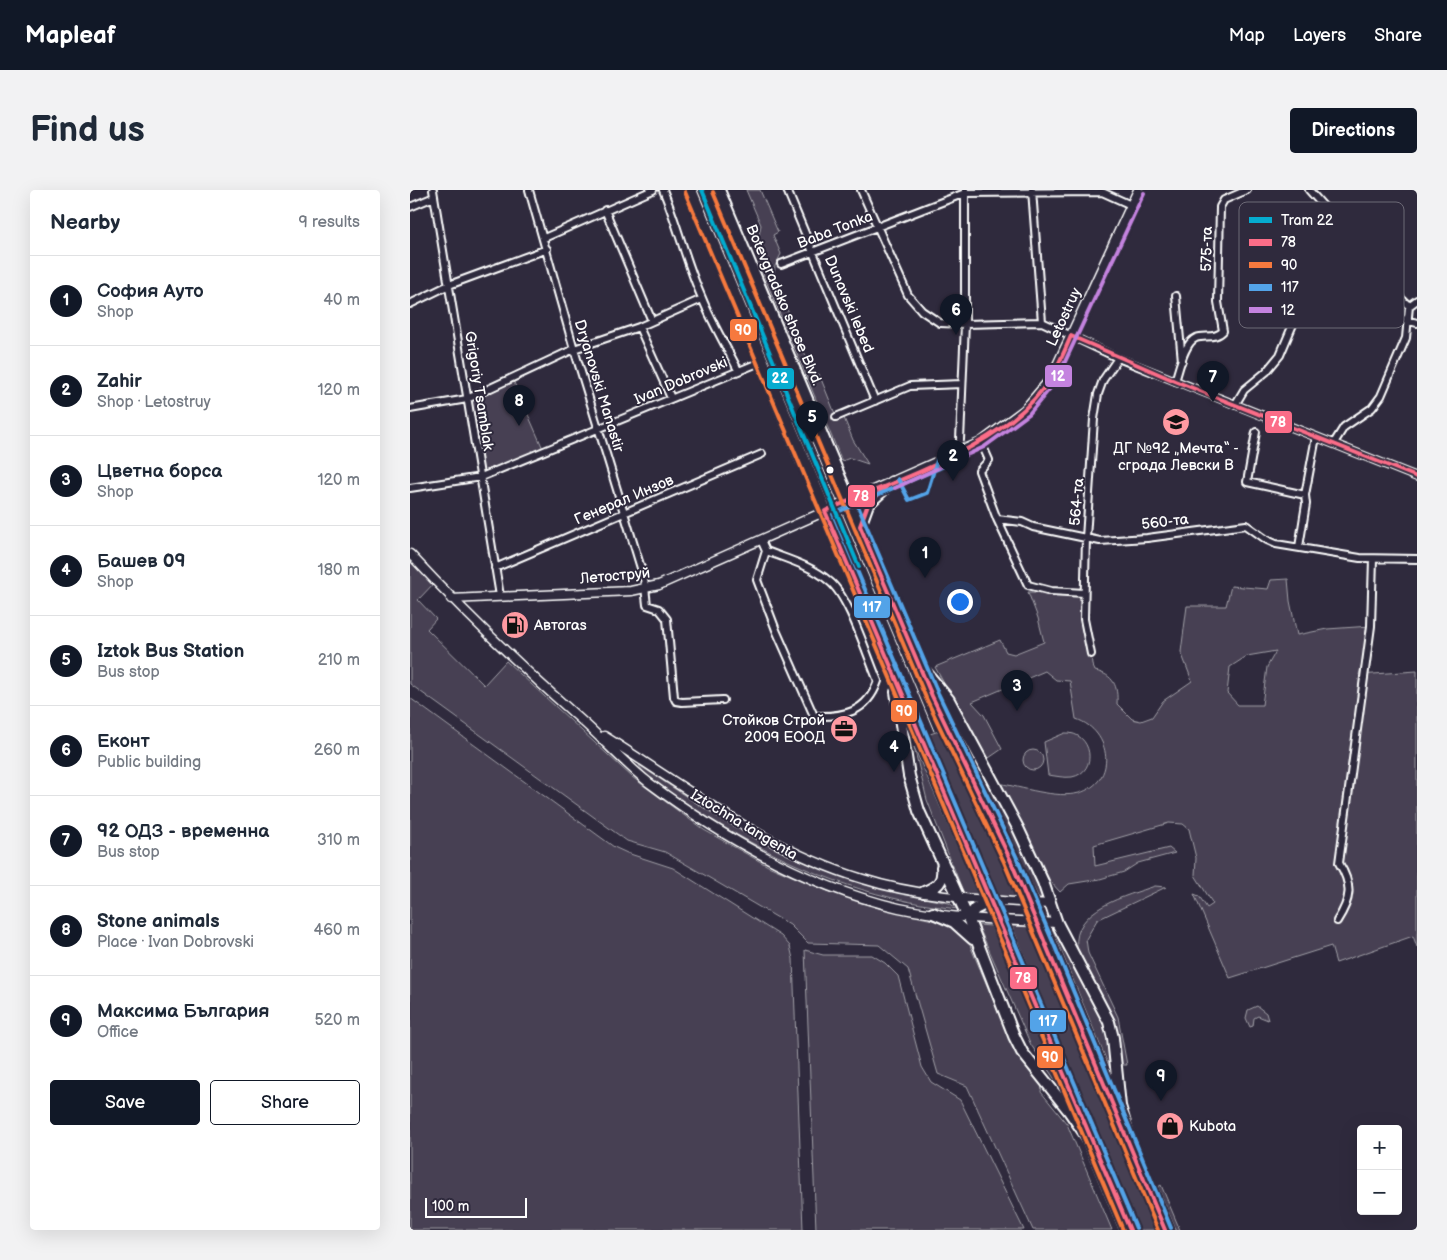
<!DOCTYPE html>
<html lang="en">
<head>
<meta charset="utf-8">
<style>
  body { margin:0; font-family:"Balsamiq Sans",sans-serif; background:#f2f2f3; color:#1f2937 }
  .controls { position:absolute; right:15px; bottom:15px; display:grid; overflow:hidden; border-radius:5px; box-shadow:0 5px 20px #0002 }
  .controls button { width:45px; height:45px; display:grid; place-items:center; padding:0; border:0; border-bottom:1px solid #e0e1e3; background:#fff; color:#1f2937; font:25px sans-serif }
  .scale { position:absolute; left:15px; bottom:12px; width:102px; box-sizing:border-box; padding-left:5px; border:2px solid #fff; border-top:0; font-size:14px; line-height:18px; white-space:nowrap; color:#fff; -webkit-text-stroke:4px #2f2a3d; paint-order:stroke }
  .you { position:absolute; left:549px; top:411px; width:18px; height:18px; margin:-12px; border:4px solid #fff; border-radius:50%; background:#1a73e8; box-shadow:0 0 0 8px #1a73e833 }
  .badge { display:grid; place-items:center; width:32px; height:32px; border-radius:50%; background:#111827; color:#fff; font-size:16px; font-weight:700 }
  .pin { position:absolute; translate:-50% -41px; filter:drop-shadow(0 1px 2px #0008) }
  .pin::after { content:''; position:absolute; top:26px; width:18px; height:15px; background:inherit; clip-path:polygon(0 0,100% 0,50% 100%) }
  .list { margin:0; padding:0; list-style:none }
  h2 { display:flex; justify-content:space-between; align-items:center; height:65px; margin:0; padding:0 20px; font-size:21px }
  h2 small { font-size:16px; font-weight:400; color:#747a83 }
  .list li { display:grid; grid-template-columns:32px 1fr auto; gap:15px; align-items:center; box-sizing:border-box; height:90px; padding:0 20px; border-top:1px solid #e0e1e3 }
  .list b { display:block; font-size:19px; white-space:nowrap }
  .list p { margin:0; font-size:16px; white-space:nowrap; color:#747a83 }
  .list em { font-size:16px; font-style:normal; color:#747a83 }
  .actions { display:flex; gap:10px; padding:15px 20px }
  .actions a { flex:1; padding:11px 0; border:1px solid #111827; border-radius:5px; text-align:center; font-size:18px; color:#111827 }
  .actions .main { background:#111827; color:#fff }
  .map { position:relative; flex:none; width:1007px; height:1040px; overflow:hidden; border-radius:5px }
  header { display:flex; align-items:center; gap:30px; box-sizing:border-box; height:70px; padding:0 25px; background:#111827; color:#fff }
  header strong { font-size:24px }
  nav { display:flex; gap:28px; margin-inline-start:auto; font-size:18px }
  .intro { display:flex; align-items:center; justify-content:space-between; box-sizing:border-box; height:120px; padding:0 30px }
  h1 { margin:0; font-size:35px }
  .button { padding:12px 22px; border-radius:5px; background:#111827; color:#fff; font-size:18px; font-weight:700 }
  main { display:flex; gap:30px; padding:0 30px }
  aside { flex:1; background:#fff; border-radius:5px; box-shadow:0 5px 20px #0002 }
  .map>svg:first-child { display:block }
</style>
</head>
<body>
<header>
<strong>Mapleaf</strong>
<nav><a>Map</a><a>Layers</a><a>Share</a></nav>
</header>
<div class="intro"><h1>Find us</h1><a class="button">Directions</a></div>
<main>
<aside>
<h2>Nearby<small>9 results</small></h2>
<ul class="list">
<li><span class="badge">1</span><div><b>София Ауто</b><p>Shop</p></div><em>40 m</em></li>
<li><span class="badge">2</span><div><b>Zahir</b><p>Shop · Letostruy</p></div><em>120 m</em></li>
<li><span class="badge">3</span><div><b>Цветна борса</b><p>Shop</p></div><em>120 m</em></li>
<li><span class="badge">4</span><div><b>Башев 09</b><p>Shop</p></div><em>180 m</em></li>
<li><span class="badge">5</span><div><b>Iztok Bus Station</b><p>Bus stop</p></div><em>210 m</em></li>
<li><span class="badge">6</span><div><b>Еконт</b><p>Public building</p></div><em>260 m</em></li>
<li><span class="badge">7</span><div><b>92 ОДЗ - временна</b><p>Bus stop</p></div><em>310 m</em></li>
<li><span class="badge">8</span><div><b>Stone animals</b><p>Place · Ivan Dobrovski</p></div><em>460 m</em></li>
<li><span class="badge">9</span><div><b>Максима България</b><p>Office</p></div><em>520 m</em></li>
</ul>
<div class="actions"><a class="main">Save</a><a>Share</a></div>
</aside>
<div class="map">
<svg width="1007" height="1040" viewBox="0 0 1007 1040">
  <rect width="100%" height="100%" fill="#2f2a3d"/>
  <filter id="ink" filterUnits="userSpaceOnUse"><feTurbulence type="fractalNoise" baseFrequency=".02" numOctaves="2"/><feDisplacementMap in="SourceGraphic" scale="10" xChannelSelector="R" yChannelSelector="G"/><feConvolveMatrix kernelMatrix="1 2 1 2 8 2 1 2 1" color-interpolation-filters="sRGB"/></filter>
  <g filter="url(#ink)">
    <path fill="#464152" stroke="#a2a0a8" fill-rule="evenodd" d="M336,0H350L368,42L363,45L371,64L365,76L364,87L404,186L409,184L428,231L434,228L443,250L458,274L440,268L432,271L351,79L347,56L351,35Z
      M346,178L353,182L387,276Z
      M102,188L134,261L71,287L57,209Z
      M0,364L25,392L8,410L26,429L17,439L74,495L96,471L222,587L294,640L358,676L415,700L469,718L536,733L550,742L559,753L601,852L632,895L631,902L657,934L702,1040H623L557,896L528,884L498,779L469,755L398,753L380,735L255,662L217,651L0,494Z
      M878,389L880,411L887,445L917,439L961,436L949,485L1007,481V757L1003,746L926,773L921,756L820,788L784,704L789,706L797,718L803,714L785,685L786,668L779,639L773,634L759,633L684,655L685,676L759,658L765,663L728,673L714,682L690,689L659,694L650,702L640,691L588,593C611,597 647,609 669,603C708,592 702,541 666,529L660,491L646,490L635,481L562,512L574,525L592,559L576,570L525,477L590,450L596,462L604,464L634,452L628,428L618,402L674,403L682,474L685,481C704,485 708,496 707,514L722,529L731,531L742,527L753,511L782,491L771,462L777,416H816L821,396L858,399L861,390ZM866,461L857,477L852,515H828L817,503L820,477L837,466Z
      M0,508L204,657L217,663L263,678L371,746L380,756L383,769L393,1040H0Z
      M529,541L608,708L589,707L517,545Z
      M655,543C682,541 689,582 662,587C654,588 646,586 638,585L634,552Z
      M554,553C583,603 616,653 634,708L628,707Z
      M504,557L563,691L568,705L554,704L517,610Z
      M613 570a10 10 0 1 1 20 0a10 10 0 1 1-20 0Z
      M229,575C268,601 307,628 348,650C407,682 473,701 539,713L548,719C531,717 513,715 496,711C416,694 343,658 276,613C263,605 235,588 229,575Z
      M745,696L756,697L687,730L676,749L678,763L708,827L717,875H711C708,832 686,796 667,758C662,718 717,706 745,696Z
      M568,735L581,736L653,901L621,855Z
      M602,736L621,737L747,1040H728Z
      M642,739H648L667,782L694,832L701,855L703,886Z
      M395,760L413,765H462L475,773L488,786L512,877L521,892L550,910L614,1040H406Z
      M847,816L856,823L858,830L848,826L844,828L843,836L840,837L836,828L838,820Z
      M667,940L674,951L712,1040H709Z
      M751,995L770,1040H766L748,997Z"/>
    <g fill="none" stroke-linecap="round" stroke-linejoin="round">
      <g stroke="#fff" stroke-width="10">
        <path id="minor" d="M23,0L90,406
          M119,0L164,159L234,388L237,415L249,419L257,429L264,507L266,511L272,512L313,510
          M253,0C268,35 276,73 292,108C302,133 316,156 328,180
          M377,0L465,211
          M451,0L498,105L512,121L530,133L555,134L632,132L708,168L1007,287
          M622,0L632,132
          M899,0L959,68L985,103L999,116
          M0,17L24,7
          M195,20L242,131
          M134,48L243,0
          M371,74L555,3L692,2L721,15
          M766,106L772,171
          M911,107L920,23
          M0,114L39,95L137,59
          M229,137L261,208
          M765,191C769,180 774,153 786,148C795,145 806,149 813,141L808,112L810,17L814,10L837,0
          M825,215L834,200L856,182L870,165L890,118L898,110L906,107L915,108L1007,133
          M0,219L57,209L164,159L229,137L292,109
          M426,227L500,196L552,194
          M846,242L837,292L895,305
          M550,250L555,134V0
          M571,252L579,270L569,281L587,329L612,332L623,337L690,351L737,348L836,335L857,350L866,354L950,368L1007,369
          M924,253L934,237L962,218L971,206L996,148L999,116L1007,110
          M0,298L71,287L353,171
          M587,329L618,395L641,401L674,403
          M351,350L356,361L347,390L366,440L404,526C433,527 457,523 468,491C457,466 439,406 419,391C402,376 377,369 356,361
          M889,357L896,314L895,305L906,247
          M85,378L352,264
          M681,464L674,429L676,348L684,229L688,204L693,190L708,168
          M927,731C941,709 943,696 929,673L961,436L963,369"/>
      </g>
      <g stroke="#fff" stroke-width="11">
        <path id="tertiary" d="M0,364C54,422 110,476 170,529C193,549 214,573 238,592C313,648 398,697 489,718C541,729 595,730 647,733
          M41,409L221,401L249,395L571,252L614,220L641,188L728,0
          M194,546C277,598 358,661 453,689C512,708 578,710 640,714"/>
      </g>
      <g stroke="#fff" stroke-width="14">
        <path id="primary" d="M281,0L570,687
          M309,0L522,506L600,669
          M450,336L458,314L482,292
          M515,481L539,510L608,638L633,692L647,733L699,832L703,848L710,916L725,968
          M486,502L499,586L509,621L558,728L604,846L612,862L659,921L686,960
          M514,702C527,697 534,692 532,677
          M523,723L544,732L563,749
          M558,728L565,719L581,711
          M637,754L708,926
          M600,755L677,938
          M685,956L720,1040
          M723,962L755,1040"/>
      </g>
      <use href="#minor" stroke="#2f2a3d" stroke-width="6"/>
      <use href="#tertiary" stroke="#2f2a3d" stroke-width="8"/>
      <use href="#primary" stroke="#2f2a3d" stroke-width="10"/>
      <path stroke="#fff" stroke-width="1" d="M402,252L524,541"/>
      <g stroke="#fff" stroke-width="14" stroke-linecap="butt">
        <path id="primary-bridge" d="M600,669L637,754
          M570,687L600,755"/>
      </g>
      <use href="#primary-bridge" stroke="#2f2a3d" stroke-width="10"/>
      <g stroke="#2f2a3d" stroke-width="8">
        <path id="bus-1" d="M661,146C655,160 649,175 641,187C600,256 486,290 415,321L720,1040
          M661,146L765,191L1007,287
          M477,296L458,314L450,336L522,506L600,669L755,1040"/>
      </g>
      <g stroke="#2f2a3d" stroke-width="8">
        <path id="bus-2" d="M275,2L713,1040
          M303,2L516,508L594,672L748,1040"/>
      </g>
      <g stroke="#2f2a3d" stroke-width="8">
        <path id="bus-3" d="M537,275L423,324L726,1038
          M488,289L499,310L517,303L528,267
          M445,309L528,503L606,666L643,752L761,1038"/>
      </g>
      <g stroke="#2f2a3d" stroke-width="8">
        <path id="bus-4" d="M485,298L574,257L619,224L646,191L734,3"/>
      </g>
      <use href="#bus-1" stroke="#fb6d88" stroke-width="4"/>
      <use href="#bus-2" stroke="#f6793e" stroke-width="4"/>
      <use href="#bus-3" stroke="#53a3e8" stroke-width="4"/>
      <use href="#bus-4" stroke="#c483df" stroke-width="4"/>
      <g stroke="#2f2a3d" stroke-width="8">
        <path id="tram-1" d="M292,0L449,377"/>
      </g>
      <use href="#tram-1" stroke="#06acd0" stroke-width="4"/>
    </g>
  </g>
  <defs>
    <g id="school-disc" transform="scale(1.4375)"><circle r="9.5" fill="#ff9aa2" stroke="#2f2a3d"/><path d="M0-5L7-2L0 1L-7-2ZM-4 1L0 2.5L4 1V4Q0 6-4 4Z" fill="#111"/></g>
    <g id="fuel-disc" transform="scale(1.4375)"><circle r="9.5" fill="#ff9aa2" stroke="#2f2a3d"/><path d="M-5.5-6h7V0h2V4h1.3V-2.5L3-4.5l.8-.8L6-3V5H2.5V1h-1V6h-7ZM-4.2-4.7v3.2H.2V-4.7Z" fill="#111"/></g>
    <g id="office-disc" transform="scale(1.4375)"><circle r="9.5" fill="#ff9aa2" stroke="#2f2a3d"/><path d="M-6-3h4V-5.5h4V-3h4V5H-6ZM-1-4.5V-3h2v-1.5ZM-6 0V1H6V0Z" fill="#111"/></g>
    <g id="shop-disc" transform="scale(1.4375)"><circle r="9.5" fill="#ff9aa2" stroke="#2f2a3d"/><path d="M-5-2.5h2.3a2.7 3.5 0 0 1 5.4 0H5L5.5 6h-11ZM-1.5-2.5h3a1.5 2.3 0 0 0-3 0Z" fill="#111"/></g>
  </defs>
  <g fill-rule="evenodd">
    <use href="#school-disc" x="766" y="232"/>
    <use href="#fuel-disc" x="105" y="435"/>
    <use href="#office-disc" x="434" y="539"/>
    <use href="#shop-disc" x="760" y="936"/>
  </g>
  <circle fill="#fff" stroke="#2f2a3d" stroke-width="2" cx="420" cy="280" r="4.5"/>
  <g text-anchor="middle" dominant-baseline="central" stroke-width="4" stroke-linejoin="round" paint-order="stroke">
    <g font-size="15" fill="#fff" stroke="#2f2a3d">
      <text transform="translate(425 40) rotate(-21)">Baba Tonka</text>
      <text transform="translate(797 59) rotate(-89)">575-та</text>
      <text transform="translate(439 114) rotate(67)">Dunavski lebed</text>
      <text transform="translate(374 115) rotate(67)">Botevgradsko shose Blvd.</text>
      <text transform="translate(654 127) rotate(-65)">Letostruy</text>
      <text transform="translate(271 191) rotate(-23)">Ivan Dobrovski</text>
      <text transform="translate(189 196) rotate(73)">Dryanovski Manastir</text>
      <text transform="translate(69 201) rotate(81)">Grigoriy Tsamblak</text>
      <text transform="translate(214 310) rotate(-23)">Генерал Инзов</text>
      <text transform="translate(667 312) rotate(-85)">564-та</text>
      <text transform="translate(755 332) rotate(-7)">560-та</text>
      <text transform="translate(205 386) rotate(-5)">Летоструй</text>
      <text transform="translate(334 635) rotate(31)">Iztochna tangenta</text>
    </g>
    <g font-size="15" fill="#fff" stroke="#2f2a3d" text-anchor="start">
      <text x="766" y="258" text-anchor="middle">ДГ №92 „Мечта“ -<tspan x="766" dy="17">сграда Левски В</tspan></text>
      <text x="124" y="435">Автогаѕ</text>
      <text x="415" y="530" text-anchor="end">Стойков Строй<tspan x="415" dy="17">2009 ЕООД</tspan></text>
      <text x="779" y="936">Kubota</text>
    </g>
  </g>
  <rect x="829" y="12" width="165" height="126" rx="8" fill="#2f2a3d" stroke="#6d6a77" stroke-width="1"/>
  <rect x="839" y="27" width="23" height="6" fill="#06acd0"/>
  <rect x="839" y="49" width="23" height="7" fill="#fb6d88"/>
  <rect x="839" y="72" width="23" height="6" fill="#f6793e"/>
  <rect x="839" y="94" width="23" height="7" fill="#53a3e8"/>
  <rect x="839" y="117" width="23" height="6" fill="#c483df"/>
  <g font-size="14" fill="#fff">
    <text x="871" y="35">Tram 22</text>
    <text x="871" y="57">78</text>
    <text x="871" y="80">90</text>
    <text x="871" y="102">117</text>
    <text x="871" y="125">12</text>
  </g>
  <g stroke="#2f2a3d" stroke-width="2">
    <rect x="319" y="128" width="29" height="24" rx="5" fill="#f6793e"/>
    <rect x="634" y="174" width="29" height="24" rx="5" fill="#c483df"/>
    <rect x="356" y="177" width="29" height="23" rx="5" fill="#06acd0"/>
    <rect x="854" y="220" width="29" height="24" rx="5" fill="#fb6d88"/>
    <rect x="437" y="294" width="29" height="24" rx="5" fill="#fb6d88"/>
    <rect x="443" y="405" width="38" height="24" rx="5" fill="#53a3e8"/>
    <rect x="480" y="509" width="28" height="24" rx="5" fill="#f6793e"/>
    <rect x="599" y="776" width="29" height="24" rx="5" fill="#fb6d88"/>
    <rect x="619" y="819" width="38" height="24" rx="5" fill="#53a3e8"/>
    <rect x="626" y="855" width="28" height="24" rx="5" fill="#f6793e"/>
  </g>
  <g font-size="14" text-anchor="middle" font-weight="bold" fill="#fff">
    <text x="333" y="145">90</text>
    <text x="648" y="191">12</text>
    <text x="370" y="193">22</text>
    <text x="868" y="237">78</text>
    <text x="451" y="311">78</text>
    <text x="462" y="422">117</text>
    <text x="494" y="526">90</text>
    <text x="613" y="793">78</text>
    <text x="638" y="836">117</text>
    <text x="640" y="872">90</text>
  </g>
</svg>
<div class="controls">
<button>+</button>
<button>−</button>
</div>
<div class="scale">100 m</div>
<div class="you"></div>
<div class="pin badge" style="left:515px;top:388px">1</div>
<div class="pin badge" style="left:543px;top:291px">2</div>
<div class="pin badge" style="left:607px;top:521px">3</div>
<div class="pin badge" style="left:484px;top:582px">4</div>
<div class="pin badge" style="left:402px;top:252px">5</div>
<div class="pin badge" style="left:546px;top:145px">6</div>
<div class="pin badge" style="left:803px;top:212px">7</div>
<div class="pin badge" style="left:109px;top:236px">8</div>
<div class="pin badge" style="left:751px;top:911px">9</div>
</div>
</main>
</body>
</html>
